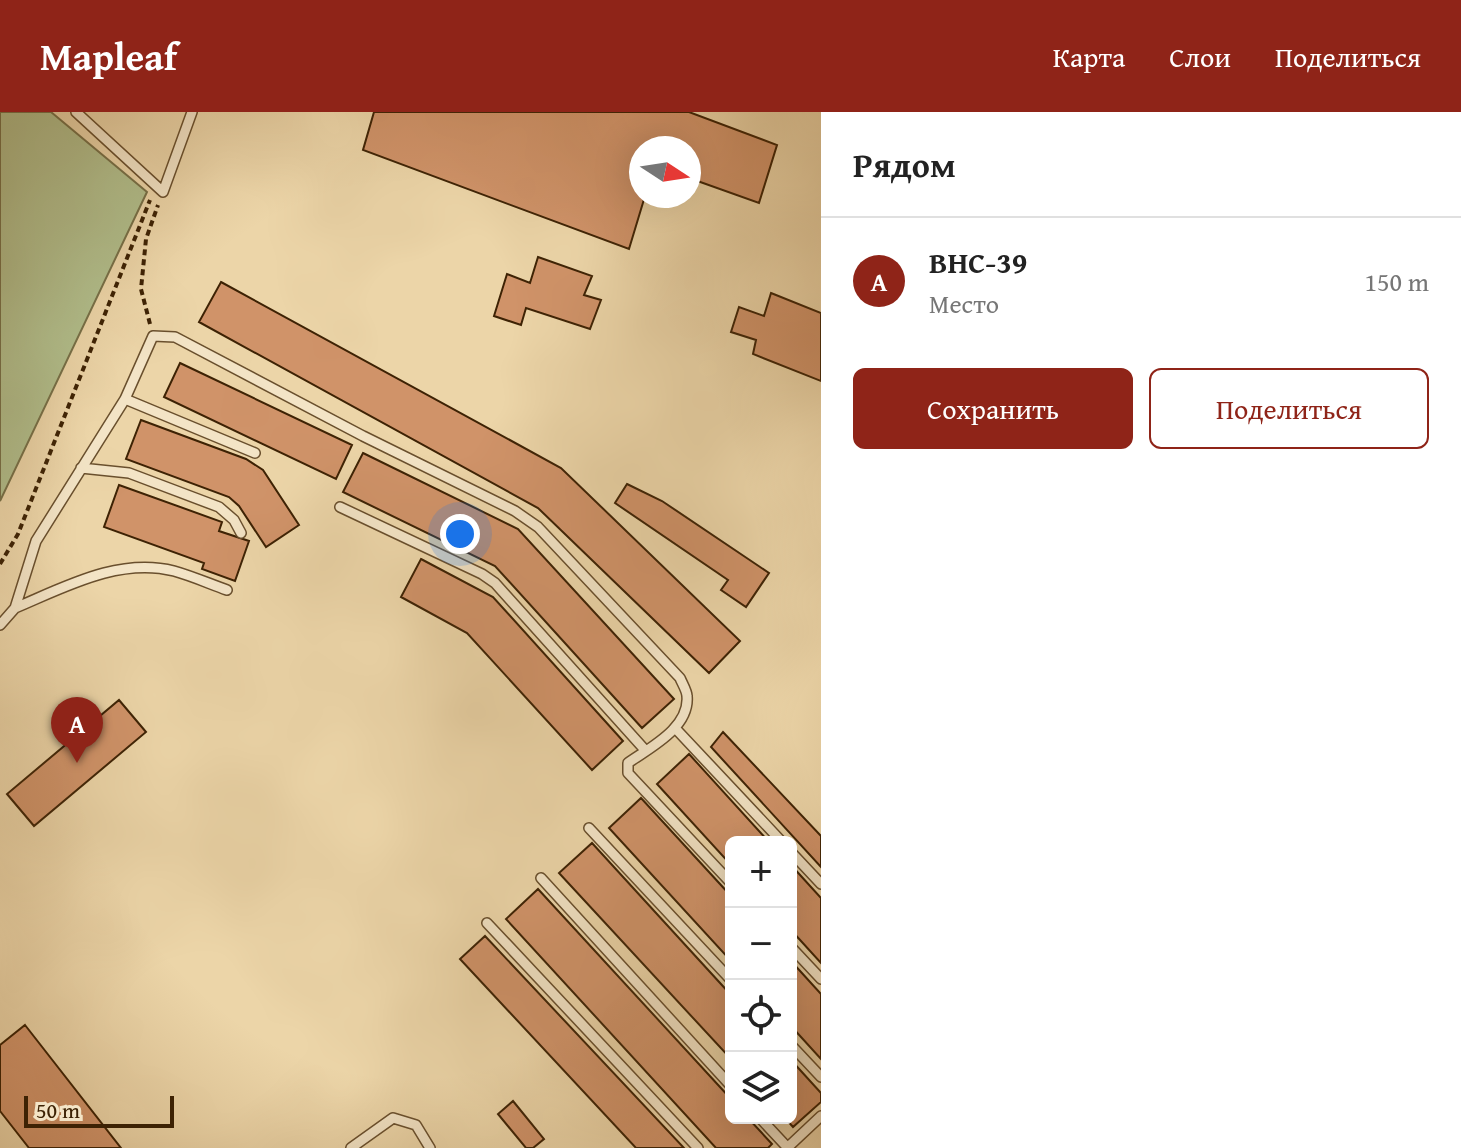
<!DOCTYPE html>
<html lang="ru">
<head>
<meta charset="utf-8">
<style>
  body { margin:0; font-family:"Gentium Book Plus",serif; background:#f2f2f2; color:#222 }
  .controls { position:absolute; right:24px; bottom:24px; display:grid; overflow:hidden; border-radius:12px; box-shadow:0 8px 32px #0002 }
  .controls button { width:72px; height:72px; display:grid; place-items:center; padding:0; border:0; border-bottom:2px solid #e0e0e0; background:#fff; color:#222; font:40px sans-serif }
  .compass { position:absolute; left:629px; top:24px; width:72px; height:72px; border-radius:50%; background:#fff; box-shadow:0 8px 32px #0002; rotate:102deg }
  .scale { position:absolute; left:24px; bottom:20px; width:150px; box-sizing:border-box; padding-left:8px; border:4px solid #3d2204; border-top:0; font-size:22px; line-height:28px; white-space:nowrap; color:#3d2204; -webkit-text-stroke:6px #f3e4c6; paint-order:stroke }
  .you { position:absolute; left:460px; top:422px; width:28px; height:28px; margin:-20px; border:6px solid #fff; border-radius:50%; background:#1a73e8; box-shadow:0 0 0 12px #1a73e833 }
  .badge { display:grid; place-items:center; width:52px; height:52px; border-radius:50%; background:#8f2418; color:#fff; font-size:26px; font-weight:700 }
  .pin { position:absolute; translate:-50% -66px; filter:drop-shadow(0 2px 4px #0008) }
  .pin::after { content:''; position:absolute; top:42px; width:28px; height:24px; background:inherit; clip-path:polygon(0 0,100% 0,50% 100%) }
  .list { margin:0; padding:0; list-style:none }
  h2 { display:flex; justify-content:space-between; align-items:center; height:104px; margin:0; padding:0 32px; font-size:34px }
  h2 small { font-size:26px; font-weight:400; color:#767676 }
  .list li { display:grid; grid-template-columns:52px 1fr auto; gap:24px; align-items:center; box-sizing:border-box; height:128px; padding:0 32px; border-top:2px solid #e0e0e0 }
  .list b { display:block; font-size:30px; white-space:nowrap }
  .list p { margin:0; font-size:26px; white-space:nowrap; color:#767676 }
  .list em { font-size:26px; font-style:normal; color:#767676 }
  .actions { display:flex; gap:16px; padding:24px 32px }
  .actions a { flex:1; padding:18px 0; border:2px solid #8f2418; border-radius:12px; text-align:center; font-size:28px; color:#8f2418 }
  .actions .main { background:#8f2418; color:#fff }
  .icon { flex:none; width:44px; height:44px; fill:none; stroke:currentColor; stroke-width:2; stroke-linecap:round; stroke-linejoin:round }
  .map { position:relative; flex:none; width:821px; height:1036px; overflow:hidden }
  header { display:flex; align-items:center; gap:48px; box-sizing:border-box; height:112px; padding:0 40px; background:#8f2418; color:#fff }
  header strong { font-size:38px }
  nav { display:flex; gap:44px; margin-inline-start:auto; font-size:28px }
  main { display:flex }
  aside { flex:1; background:#fff }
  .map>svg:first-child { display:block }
</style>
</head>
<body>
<header>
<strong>Mapleaf</strong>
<nav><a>Карта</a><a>Слои</a><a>Поделиться</a></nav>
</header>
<main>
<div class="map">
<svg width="821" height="1036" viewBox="0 0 821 1036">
  <rect width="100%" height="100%" fill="#ecd5a8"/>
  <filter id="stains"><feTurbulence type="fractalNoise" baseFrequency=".0025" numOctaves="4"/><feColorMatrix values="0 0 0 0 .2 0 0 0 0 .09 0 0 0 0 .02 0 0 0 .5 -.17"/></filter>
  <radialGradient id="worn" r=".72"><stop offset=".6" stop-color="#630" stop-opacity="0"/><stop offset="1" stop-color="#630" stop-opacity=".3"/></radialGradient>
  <path fill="#b1be8c" stroke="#777048" stroke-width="2" d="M0,0H51L147,80L0,389Z"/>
  <path fill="#d09369" stroke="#3d2204" stroke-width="2" d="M374,0H689L777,33L759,91L689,66V36H641V84H645L629,137L363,38Z
    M538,145L592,164L584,183L601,188L590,217L526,196L521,213L494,204L507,162L530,171Z
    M221,170L561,356L740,529L709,561L538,396L199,210Z
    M771,181L821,201V269L753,242L756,228L731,220L739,195L764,204Z
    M180,251L352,333L336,367L164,285Z
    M141,308L246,347L263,358L299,413L266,435L239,394L229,385L126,347Z
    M363,341L518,417L674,587L642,616L495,454L343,380Z
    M627,372L662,389L769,461L746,495L721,478L728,468L615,391Z
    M119,373L222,410L219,419L249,429L235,469L202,457L204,451L104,415Z
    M421,447L493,485L623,629L592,658L467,521L401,485Z
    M119,588L146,620L34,714L7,682Z
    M723,620L821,724V755L711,635Z
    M689,642L769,730H731V753L657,672Z
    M641,686L731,784V849L609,716Z
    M592,731L731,883V947L559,761Z
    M791,753L821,786V851L791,818Z
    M538,777L731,987V1006H748L772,1032L768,1036H716L506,807Z
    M485,824L684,1036H636L460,847Z
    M791,849L821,882V947L791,914Z
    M25,913L121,1036H29L0,999V933Z
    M791,948L821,981V990L793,1015L785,1006H791Z
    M513,989L544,1027L533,1036H526L498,1002Z"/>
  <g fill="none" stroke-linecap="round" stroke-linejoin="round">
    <g stroke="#694f2d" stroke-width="12">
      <path id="service" d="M76,0L163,80L192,0
        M125,287L255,341
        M81,356L129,361L219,395L234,408L241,421
        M340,395L482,462L495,471L645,638
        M15,496C65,475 119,445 174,459C192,464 210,472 227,478
        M0,513L15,496L36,429L125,287L153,224L175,225L363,324L515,399L538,415L680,566C682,571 687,579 687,584C690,616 649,636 628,651V661L731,771
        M675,616L782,730
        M589,716L731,868
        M791,740L821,772
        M541,766L731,974
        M487,811L698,1036
        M791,835L821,867
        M791,933L821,965
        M760,1006L788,1036
        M351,1036L393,1006L416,1013L430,1036
        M787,1036L821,1004"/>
    </g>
    <path stroke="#3d2204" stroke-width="4" stroke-dasharray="6 4" stroke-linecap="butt" d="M150,212L141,177L146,127L158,93
      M0,452L18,422L150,88"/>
    <use href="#service" stroke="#f3e4c6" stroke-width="9"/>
  </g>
  <rect width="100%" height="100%" filter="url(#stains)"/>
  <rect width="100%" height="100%" fill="url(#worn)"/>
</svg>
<div class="controls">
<button>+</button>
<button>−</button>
<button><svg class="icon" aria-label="locate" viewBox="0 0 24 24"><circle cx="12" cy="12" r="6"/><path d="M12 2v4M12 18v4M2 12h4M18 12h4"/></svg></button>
<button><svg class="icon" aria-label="layers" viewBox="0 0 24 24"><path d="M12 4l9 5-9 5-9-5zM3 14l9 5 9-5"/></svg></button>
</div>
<svg class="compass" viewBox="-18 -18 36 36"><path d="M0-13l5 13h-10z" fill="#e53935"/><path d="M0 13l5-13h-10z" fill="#767676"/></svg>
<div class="scale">50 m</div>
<div class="you"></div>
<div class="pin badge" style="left:77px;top:651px">A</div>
</div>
<aside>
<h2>Рядом<small></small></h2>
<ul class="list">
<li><span class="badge">A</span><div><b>ВНС-39</b><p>Место</p></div><em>150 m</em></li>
</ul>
<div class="actions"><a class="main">Сохранить</a><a>Поделиться</a></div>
</aside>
</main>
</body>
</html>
